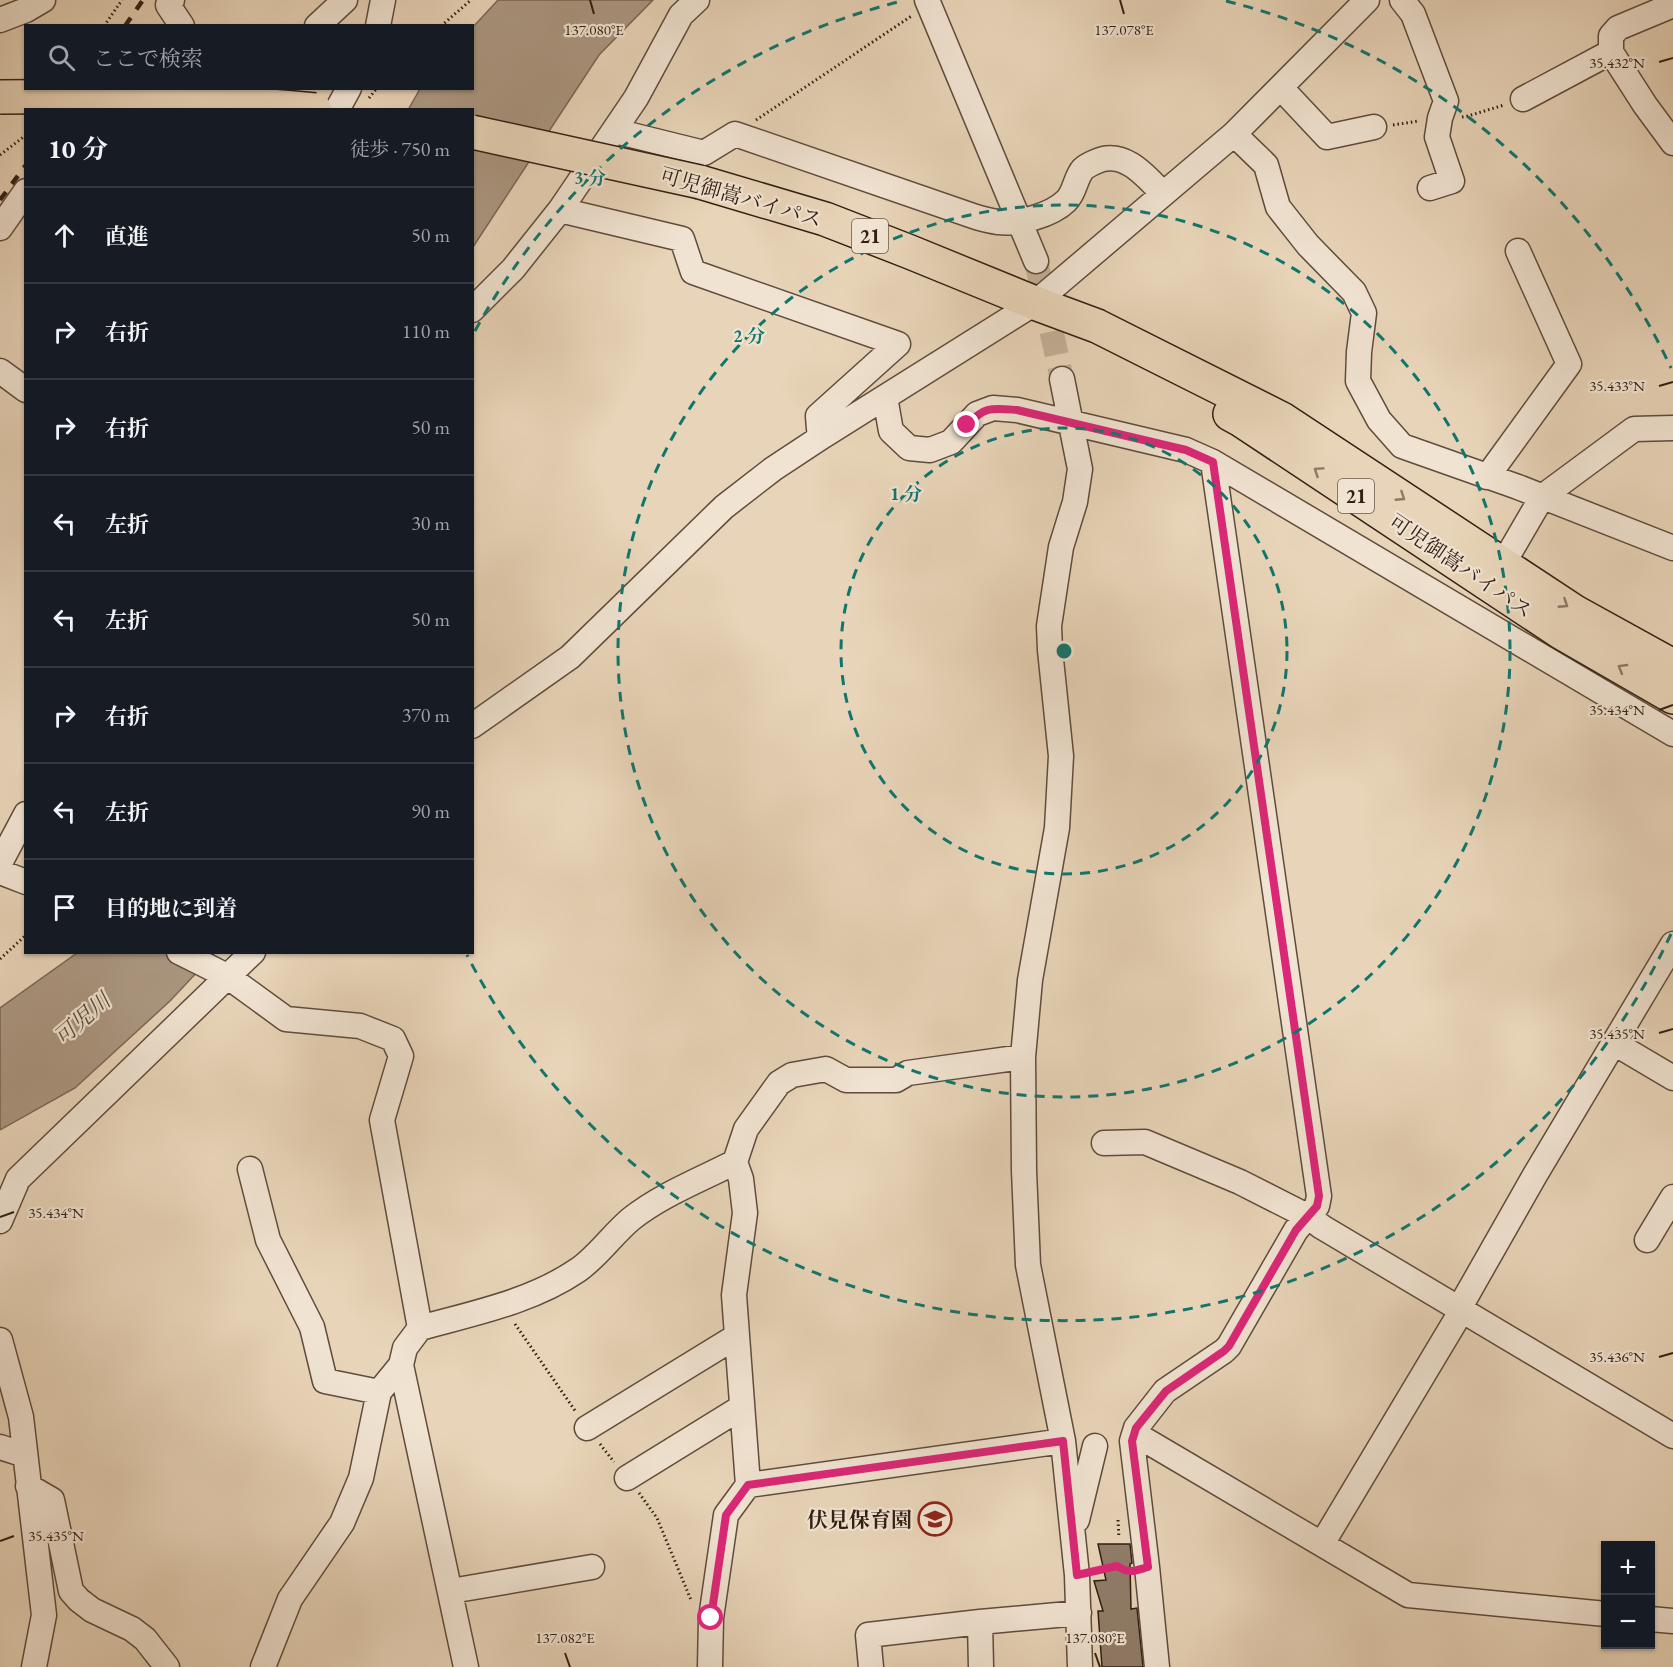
<!DOCTYPE html>
<html lang="ja">
<head>
<meta charset="utf-8">
<style>
  body { margin:0; font-family:"EB Garamond","Noto Serif JP",serif; background:#20242c; color:#f1f3f6 }
  .controls { position:absolute; right:18px; bottom:18px; display:grid; overflow:hidden; border-radius:0px; box-shadow:0 2px 4px #0004 }
  .controls button { width:54px; height:54px; display:grid; place-items:center; padding:0; border:0; border-bottom:2px solid #363941; background:#171b24; color:#f1f3f6; font:30px sans-serif }
  .stop { position:absolute; width:18px; height:18px; margin:-14px; border:4px solid #db2777; border-radius:50%; background:#fff }
  .stop.end { background:#db2777; border-color:#fff; box-shadow:0 2px 6px #0008 }
  .list { margin:0; padding:0; list-style:none }
  h2 { display:flex; justify-content:space-between; align-items:center; height:78px; margin:0; padding:0 24px; font-size:26px }
  h2 small { font-size:20px; font-weight:400; color:#9ea1a6 }
  .list li { display:grid; grid-template-columns:39px 1fr auto; gap:18px; align-items:center; box-sizing:border-box; height:96px; padding:0 24px; border-top:2px solid #363941 }
  .list b { display:block; font-size:22px; white-space:nowrap }
  .list em { font-size:20px; font-style:normal; color:#9ea1a6 }
  .icon { flex:none; width:33px; height:33px; fill:none; stroke:currentColor; stroke-width:2; stroke-linecap:round; stroke-linejoin:round }
  .map { position:relative; flex:none; width:1673px; height:1667px; overflow:hidden }
  .search { position:absolute; background:#171b24; box-shadow:0 2px 4px #0004; left:24px; top:24px; width:450px; height:66px; display:flex; align-items:center; gap:15px; box-sizing:border-box; padding:0 21px; border-radius:0px; color:#9ea1a6; font-size:22px }
  .panel { position:absolute; background:#171b24; box-shadow:0 2px 4px #0004; left:24px; top:108px; width:450px; height:846px; border-radius:0px }
  .map>svg:first-child { display:block }
</style>
</head>
<body>
<div class="map">
<svg width="1673" height="1667" viewBox="0 0 1673 1667">
  <rect width="100%" height="100%" fill="#e8d4b8"/>
  <filter id="stains"><feTurbulence type="fractalNoise" baseFrequency=".00333" numOctaves="4"/><feColorMatrix values="0 0 0 0 .2 0 0 0 0 .09 0 0 0 0 .02 0 0 0 .5 -.17"/></filter>
  <radialGradient id="worn" r=".72"><stop offset=".6" stop-color="#630" stop-opacity="0"/><stop offset="1" stop-color="#630" stop-opacity=".3"/></radialGradient>
  <path fill="#aa9680" stroke="#7a6654" stroke-width="1.5" d="M498,0H653L599,55L473,247L472,110H408L420,89L472,88L473,27Z
    M77,953H215L170,1001L75,1088L0,1130V1008Z"/>
  <path fill="#907d69" stroke="#311f13" stroke-width="1.5" d="M1098,1544H1130L1132,1563L1130,1564L1131,1609L1137,1608L1143,1667H1102L1098,1611H1103L1094,1581L1106,1580Z"/>
  <g fill="none" stroke-linecap="round" stroke-linejoin="round">
    <path stroke="#c3b097" stroke-width="24" stroke-dasharray="24 12" stroke-linecap="butt" d="M1036,261L1062,379"/>
    <g stroke="#5f4c3c" stroke-width="27">
      <path id="minor" d="M172,0L168,5L182,26
        M927,0L1036,261
        M1402,0L1413,14L1446,101L1440,118L1437,137L1452,181L1430,188
        M1673,5L1618,28L1611,36V52L1645,105L1673,143
        M0,20L26,10L43,0
        M317,26L345,0
        M378,26L383,0
        M1281,88L1327,137L1374,127
        M1523,99L1611,52
        M337,110L349,88
        M615,131L704,153L735,134L976,217C983,219 990,221 998,222C1017,225 1052,215 1066,201C1075,193 1075,178 1083,169C1086,166 1091,164 1095,162C1123,148 1146,176 1163,194
        M1234,134L1266,165L1278,207L1308,245L1354,292L1364,313L1359,352L1358,381L1379,420L1402,446L1518,487L1673,548
        M560,210L682,239L693,272L898,344L818,416L819,429L823,436
        M0,228L26,191
        M472,310L513,269L560,210L636,98L681,15L697,0
        M0,371L26,390
        M1062,379L1080,469L1075,502L1061,547L1049,626L1050,650L1061,756L1057,828L1030,980L1023,1057L1024,1171L1028,1265L1063,1441L1077,1575L1080,1667
        M885,397L891,431L909,448L930,450L951,442L977,414L993,408L1017,410L1186,450L1213,462L1673,734
        M1487,477L1569,364L1518,251
        M1503,564L1542,497L1634,429L1673,428
        M472,726L570,657L724,507L773,469L823,436L1035,303L1234,134L1367,0
        M0,863L26,814
        M0,872L26,882
        M179,952L227,976L286,1019L360,1026L393,1039L401,1056L382,1120L420,1328L405,1348L401,1365L466,1667
        M1614,1043L1673,1078
        M1104,1143L1145,1142L1240,1182L1307,1216L1322,1227L1673,1436
        M250,1169L268,1240L312,1327L325,1381L379,1392
        M0,1221L18,1179L253,952
        M1647,1240L1673,1197
        M420,1328C474,1313 531,1302 578,1270C597,1257 613,1234 631,1219C661,1195 700,1180 735,1162
        M0,1340L21,1417L44,1615L34,1667
        M587,1428L737,1336
        M1135,1434L1408,1595L1606,1614
        M0,1447L25,1455
        M627,1478L742,1407
        M748,1485L1063,1441
        M28,1486L52,1500L71,1591L79,1600L92,1610L132,1629L145,1639L167,1667
        M1077,1520L1095,1446
        M1322,1544L1462,1310L1464,1300L1535,1175L1673,944
        M451,1591L592,1567
        M1650,1619L1673,1621
        M263,1667L290,1599L342,1523L361,1478L379,1392L401,1365
        M710,1667L711,1618L726,1515L748,1485L734,1295L745,1213L741,1179L735,1162L746,1129L779,1083L792,1075L826,1069L846,1080H896L908,1073L1023,1057
        M871,1667L868,1635L980,1622
        M981,1667L980,1622L1079,1613
        M1157,1667L1147,1567L1132,1441L1136,1428L1165,1391L1224,1351L1229,1346L1296,1230L1317,1206L1319,1196L1213,462"/>
    </g>
    <g stroke="#311f13" stroke-width="36">
      <path id="highway" d="M700,182L825,219L910,252L1035,303L1097,326L1282,419L1575,612L1673,666
        M1230,414L1241,420L1562,633L1673,697"/>
    </g>
    <path stroke="#311f13" stroke-width="3" stroke-dasharray="1.5 3" stroke-linecap="butt" d="M104,26L122,0
      M441,26L471,0
      M369,98L377,88
      M1462,117L1468,116L1504,105
      M756,120L913,15
      M1393,125L1419,121
      M0,155L26,135
      M0,959L26,935
      M515,1324L576,1412
      M600,1444L614,1462
      M639,1493L657,1518L691,1600
      M1118,1520L1119,1538
      M1097,1570L1117,1566L1127,1571"/>
    <use href="#minor" stroke="#f0e3d1" stroke-width="24"/>
    <use href="#highway" stroke="#e8d4b8" stroke-width="33"/>
    <path stroke="#311f13" stroke-width="4.5" stroke-dasharray="10 10" stroke-linecap="butt" d="M125,26L143,0
      M65,110L80,88
      M0,200L26,165"/>
    <g stroke="#311f13" stroke-width="36" stroke-linecap="butt">
      <path id="highway-bridge" d="M0,97C105,96 210,100 315,110
        M472,132L700,182"/>
    </g>
    <use href="#highway-bridge" stroke="#e8d4b8" stroke-width="33"/>
  </g>
  <defs><path id="oneway-chevron" d="M-2-3.5L2.5 0L-2 3.5" fill="none" stroke-width="1.6" stroke-linecap="round" stroke-linejoin="round" transform="scale(1.5)"/></defs>
  <g stroke="#8c7a66">
    <use href="#oneway-chevron" transform="translate(1318 471) rotate(-146)"/>
    <use href="#oneway-chevron" transform="translate(1401 497) rotate(33)"/>
    <use href="#oneway-chevron" transform="translate(1564 604) rotate(33)"/>
    <use href="#oneway-chevron" transform="translate(1622 668) rotate(-150)"/>
  </g>
  <g fill="none" stroke-linecap="round" stroke-linejoin="round">
    <path stroke="#db2777" stroke-width="8" d="M711,1618L726,1515L748,1485L1063,1441L1077,1575L1117,1566C1129,1574 1134,1571 1148,1567L1132,1441L1136,1428L1166,1391L1224,1351L1229,1346L1296,1230L1317,1206L1319,1196L1213,462L1186,450L1017,410C992,408 985,406 967,425"/>
  </g>
  <path fill="none" stroke="#311f13" stroke-width="2" d="M590,0L594,14M1120,0L1124,14M1659,62L1673,58M1659,386L1673,382M1659,710L1673,705M1659,1033L1673,1029M0,1217L14,1212M1659,1357L1673,1353M0,1541L14,1536M565,1653L570,1667M1095,1653L1100,1667"/>
  <g fill="none" stroke="#0f766e" stroke-width="3" stroke-dasharray="10 8">
    <circle cx="1064" cy="651" r="223"/>
    <circle cx="1064" cy="651" r="446"/>
    <path d="M1671 934A670 670 0 0 1 467 955M475 331A670 670 0 0 1 902 1M1226 1A670 670 0 0 1 1671 368"/>
  </g>
  <defs>
    <g id="school-ring" transform="scale(1.725)"><circle r="9.5" fill="#f0e3d1" stroke="#8f2418" stroke-width="1.5"/><path d="M0-5L7-2L0 1L-7-2ZM-4 1L0 2.5L4 1V4Q0 6-4 4Z" fill="#8f2418"/></g>
  </defs>
  <g fill-rule="evenodd">
    <use href="#school-ring" x="935" y="1519"/>
  </g>
  <g text-anchor="middle" dominant-baseline="central" stroke-width="4.5" stroke-linejoin="round" paint-order="stroke">
    <g fill="#f0e3d1" stroke="#6a5a4c" stroke-width="1.5">
      <rect x="852" y="219" width="36" height="34" rx="4.5"/>
      <rect x="1338" y="479" width="36" height="34" rx="4.5"/>
    </g>
    <g font-size="20" font-weight="bold" fill="#311f13">
      <text x="870" y="236">21</text>
      <text x="1356" y="496">21</text>
    </g>
    <g font-size="21" fill="#311f13" stroke="#f0e3d1">
      <text transform="translate(741 197) rotate(16)">可児御嵩バイパス</text>
      <text transform="translate(1461 566) rotate(34)">可児御嵩バイパス</text>
    </g>
    <g font-size="21" font-weight="bold" fill="#311f13" stroke="#f0e3d1" text-anchor="end">
      <text x="912" y="1519">伏見保育園</text>
    </g>
    <g font-size="22" font-style="italic" fill="#5b4939" stroke="#f0e3d1">
      <text transform="translate(82 1019) rotate(-41)">可児川</text>
    </g>
  </g>
  <g font-size="15" text-anchor="middle" fill="#311f13" stroke="#f0e3d1" stroke-width="4.5" stroke-linejoin="round" paint-order="stroke">
    <text x="594" y="35">137.080°E</text>
    <text x="1124" y="35">137.078°E</text>
    <text x="1617" y="68">35.432°N</text>
    <text x="1617" y="391">35.433°N</text>
    <text x="1617" y="715">35.434°N</text>
    <text x="1617" y="1039">35.435°N</text>
    <text x="56" y="1218">35.434°N</text>
    <text x="1617" y="1362">35.436°N</text>
    <text x="56" y="1541">35.435°N</text>
    <text x="565" y="1643">137.082°E</text>
    <text x="1095" y="1643">137.080°E</text>
  </g>
  <circle cx="1064" cy="651" r="9" fill="#0f766e" stroke="#f0e3d1" stroke-width="3"/>
  <g font-size="18" text-anchor="middle" font-weight="bold" fill="#0f766e" stroke="#f0e3d1" stroke-width="4.5" stroke-linejoin="round" paint-order="stroke">
    <text x="590" y="184">3 分</text>
    <text x="749" y="342">2 分</text>
    <text x="906" y="500">1 分</text>
  </g>
  <rect width="100%" height="100%" filter="url(#stains)"/>
  <rect width="100%" height="100%" fill="url(#worn)"/>
</svg>
<div class="controls">
<button>+</button>
<button>−</button>
</div>
<div class="stop" style="left:711px;top:1618px"></div>
<div class="stop end" style="left:967px;top:425px"></div>
<div class="search"><svg class="icon" aria-label="search" viewBox="0 0 24 24"><circle cx="10" cy="10" r="6"/><path d="M15 15l6 6"/></svg>ここで検索</div>
<section class="panel">
<h2>10 分<small>徒歩 · 750 m</small></h2>
<ul class="list">
<li><svg class="icon" aria-label="ahead" viewBox="0 0 24 24"><path d="M12 20V5M6 11l6-6 6 6"/></svg><div><b>直進</b></div><em>50 m</em></li>
<li><svg class="icon" aria-label="right" viewBox="0 0 24 24"><path d="M7 20v-9h11M14 6l5 5-5 5"/></svg><div><b>右折</b></div><em>110 m</em></li>
<li><svg class="icon" aria-label="right" viewBox="0 0 24 24"><path d="M7 20v-9h11M14 6l5 5-5 5"/></svg><div><b>右折</b></div><em>50 m</em></li>
<li><svg class="icon" aria-label="left" viewBox="0 0 24 24"><path d="M17 20v-9H6M10 6l-5 5 5 5"/></svg><div><b>左折</b></div><em>30 m</em></li>
<li><svg class="icon" aria-label="left" viewBox="0 0 24 24"><path d="M17 20v-9H6M10 6l-5 5 5 5"/></svg><div><b>左折</b></div><em>50 m</em></li>
<li><svg class="icon" aria-label="right" viewBox="0 0 24 24"><path d="M7 20v-9h11M14 6l5 5-5 5"/></svg><div><b>右折</b></div><em>370 m</em></li>
<li><svg class="icon" aria-label="left" viewBox="0 0 24 24"><path d="M17 20v-9H6M10 6l-5 5 5 5"/></svg><div><b>左折</b></div><em>90 m</em></li>
<li><svg class="icon" aria-label="arrive" viewBox="0 0 24 24"><path d="M6 21V4h12l-3 4 3 4H6"/></svg><div><b>目的地に到着</b></div></li>
</ul>
</section>
</div>
</body>
</html>
